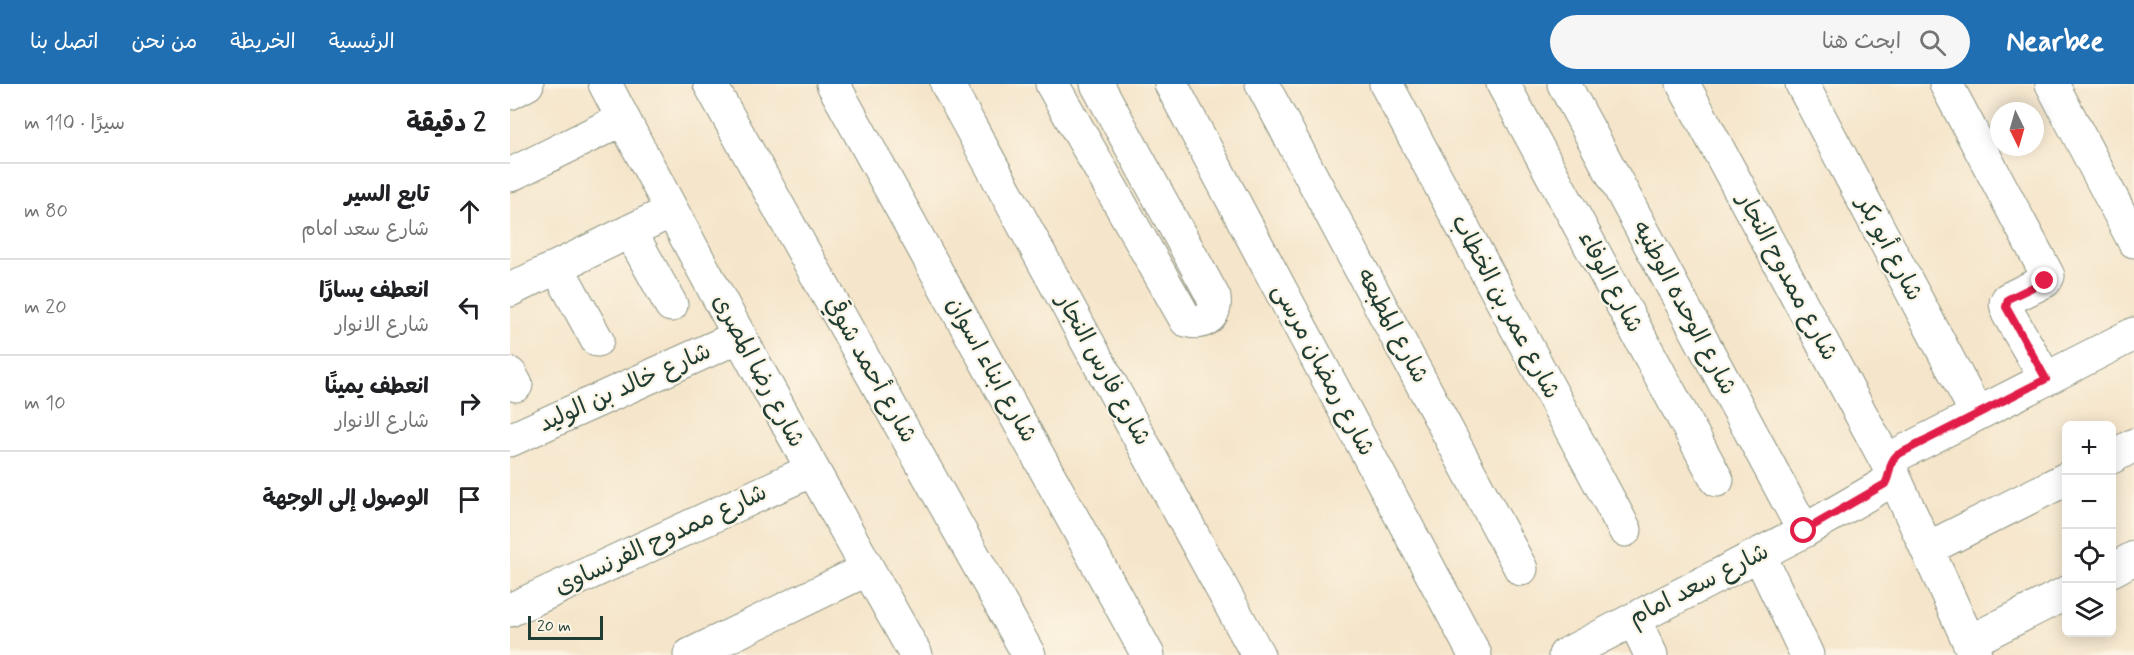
<!DOCTYPE html>
<html lang="ar">
<head>
<meta charset="utf-8">
<style>
  body { margin:0; font-family:Mynerve,"Playpen Sans Arabic",sans-serif; background:#f6f6f6; color:#202124; direction:rtl }
  .controls { position:absolute; right:18px; bottom:18px; display:grid; overflow:hidden; border-radius:9px; box-shadow:0 3px 15px #0003 }
  .controls button { width:54px; height:54px; display:grid; place-items:center; padding:0; border:0; border-bottom:2px solid #e0e0e0; background:#fff; color:#202124; font:30px sans-serif }
  .compass { position:absolute; left:1480px; top:18px; width:54px; height:54px; border-radius:50%; background:#fff; box-shadow:0 3px 15px #0003; rotate:175deg }
  .scale { position:absolute; left:18px; bottom:15px; width:75px; box-sizing:border-box; padding-left:6px; border:3px solid #1f3d34; border-top:0; font-size:16px; line-height:21px; white-space:nowrap; color:#1f3d34; -webkit-text-stroke:4px #fcf5e5; paint-order:stroke }
  .stop { position:absolute; width:18px; height:18px; margin:-14px; border:4px solid #e11d48; border-radius:50%; background:#fff }
  .stop.end { background:#e11d48; border-color:#fff; box-shadow:0 2px 6px #0008 }
  .list { margin:0; padding:0; list-style:none }
  h2 { display:flex; justify-content:space-between; align-items:center; height:78px; margin:0; padding:0 24px; font-size:26px }
  h2 small { font-size:20px; font-weight:400; color:#757577 }
  .list li { display:grid; grid-template-columns:39px 1fr auto; gap:18px; align-items:center; box-sizing:border-box; height:96px; padding:0 24px; border-top:2px solid #e0e0e0 }
  .list b { display:block; font-size:22px; white-space:nowrap }
  .list p { margin:0; font-size:20px; white-space:nowrap; color:#757577 }
  .list em { font-size:20px; font-style:normal; color:#757577 }
  .icon { flex:none; width:33px; height:33px; fill:none; stroke:currentColor; stroke-width:2; stroke-linecap:round; stroke-linejoin:round }
  .map { position:relative; flex:none; width:1624px; height:571px; overflow:hidden; direction:ltr }
  header { display:flex; align-items:center; gap:36px; box-sizing:border-box; height:84px; padding:0 30px; background:#1f6fb2; color:#fff }
  header strong { font-size:28px }
  nav { display:flex; gap:33px; margin-inline-start:auto; font-size:21px }
  .search { width:420px; height:54px; background:#f6f6f6; display:flex; align-items:center; gap:15px; box-sizing:border-box; padding:0 21px; border-radius:33px; color:#757577; font-size:22px }
  main { display:flex }
  aside { flex:1; background:#fff }
  .map>svg:first-child { display:block }
</style>
</head>
<body>
<header>
<strong>Nearbee</strong>
<div class="search"><svg class="icon" aria-label="search" viewBox="0 0 24 24"><circle cx="10" cy="10" r="6"/><path d="M15 15l6 6"/></svg>ابحث هنا</div>
<nav><a>الرئيسية</a><a>الخريطة</a><a>من نحن</a><a>اتصل بنا</a></nav>
</header>
<main>
<div class="map">
<svg width="1624" height="571" viewBox="0 0 1624 571">
  <rect width="100%" height="100%" fill="#fcf5e5"/>
  <filter id="ink" filterUnits="userSpaceOnUse"><feTurbulence type="fractalNoise" baseFrequency=".0167" numOctaves="2"/><feDisplacementMap in="SourceGraphic" scale="12" xChannelSelector="R" yChannelSelector="G"/><feConvolveMatrix kernelMatrix="1 2 1 2 8 2 1 2 1" color-interpolation-filters="sRGB"/></filter>
  <filter id="wash" filterUnits="userSpaceOnUse"><feTurbulence type="fractalNoise" baseFrequency=".008" numOctaves="4" result="noise"/><feDisplacementMap in="SourceGraphic" scale="24" xChannelSelector="R" yChannelSelector="G"/><feGaussianBlur stdDeviation="1.35" result="paint"/><feColorMatrix in="noise" values="0 0 0 0 0 0 0 0 0 0 0 0 0 0 0 0 0 1.4 0 .05"/><feComposite in="paint" operator="in"/></filter>
  <g filter="url(#wash)">
    <rect width="100%" height="100%" fill="#f5e5ca"/>
  </g>
  <g filter="url(#ink)">
    <g fill="none" stroke-linecap="round" stroke-linejoin="round">
      <g stroke="#8a917f" stroke-width="35">
        <path id="minor" d="M95,0C195,192 300,382 406,571
          M200,0L519,571
          M323,0L638,571
          M437,0L748,571
          M542,0L676,236C693,242 707,232 704,214L587,0
          M661,0L965,571
          M752,0L1011,485
          M876,0L1115,446
          M993,0L1207,396
          M1054,0L1294,447
          M1173,0L1381,386L1465,571
          M1292,0L1467,330
          M1436,0L1537,190L1538,192L1535,197L1498,215L1496,219L1498,229L1536,295
          M1542,0L1624,157
          M0,9L17,0
          M0,91L113,35
          M120,147L161,221
          M47,183L87,256
          M0,206L161,127
          M0,290L6,301
          M0,356L230,252
          M1602,373L1624,361
          M1417,465L1556,395
          M1249,470L1297,571
          M1602,486L1624,474
          M0,526L302,386
          M1124,535L1141,571
          M1459,558L1556,509
          M180,571L358,485
          M1055,571L1294,447L1375,400C1381,390 1378,379 1387,371L1624,250"/>
      </g>
      <use href="#minor" stroke="#fff" stroke-width="33"/>
    </g>
  </g>
  <g fill="none" stroke-linecap="round" stroke-linejoin="round" filter="url(#ink)">
    <path stroke="#e11d48" stroke-width="8" d="M1294,447L1375,400C1381,390 1378,379 1387,371L1536,295L1496,223L1498,215L1535,197"/>
  </g>
  <g text-anchor="middle" dominant-baseline="central" stroke-width="4.5" stroke-linejoin="round" paint-order="stroke">
    <g font-size="24" fill="#1f3d34" stroke="#fcf5e5">
      <text transform="translate(1379 165) rotate(62)">شارع أبو بكر</text>
      <text transform="translate(1277 193) rotate(62)">شارع ممدوح النجار</text>
      <text transform="translate(1100 198) rotate(62)">شارع الوفاء</text>
      <text transform="translate(995 223) rotate(62)">شارع عمر بن الخطاب</text>
      <text transform="translate(1174 224) rotate(62)">شارع الوحده الوطنيه</text>
      <text transform="translate(882 242) rotate(62)">شارع المطبعه</text>
      <text transform="translate(360 286) rotate(61)">شارع أحمد شوقي</text>
      <text transform="translate(481 286) rotate(61)">شارع ابناء اسوان</text>
      <text transform="translate(593 286) rotate(61)">شارع فارس النجار</text>
      <text transform="translate(813 286) rotate(62)">شارع رمضان مرسى</text>
      <text transform="translate(248 287) rotate(62)">شارع رضا المصرى</text>
      <text transform="translate(115 304) rotate(-24)">شارع خالد بن الوليد</text>
      <text transform="translate(151 456) rotate(-25)">شارع ممدوح الفرنساوى</text>
      <text transform="translate(1189 501) rotate(-27)">شارع سعد امام</text>
    </g>
  </g>
</svg>
<div class="controls">
<button>+</button>
<button>−</button>
<button><svg class="icon" aria-label="locate" viewBox="0 0 24 24"><circle cx="12" cy="12" r="6"/><path d="M12 2v4M12 18v4M2 12h4M18 12h4"/></svg></button>
<button><svg class="icon" aria-label="layers" viewBox="0 0 24 24"><path d="M12 4l9 5-9 5-9-5zM3 14l9 5 9-5"/></svg></button>
</div>
<svg class="compass" viewBox="-18 -18 36 36"><path d="M0-13l5 13h-10z" fill="#e53935"/><path d="M0 13l5-13h-10z" fill="#757577"/></svg>
<div class="scale">20 m</div>
<div class="stop" style="left:1294px;top:447px"></div>
<div class="stop end" style="left:1535px;top:197px"></div>
</div>
<aside>
<h2>2 دقيقة<small>سيرًا · 110 m</small></h2>
<ul class="list">
<li><svg class="icon" aria-label="ahead" viewBox="0 0 24 24"><path d="M12 20V5M6 11l6-6 6 6"/></svg><div><b>تابع السير</b><p>شارع سعد امام</p></div><em>80 m</em></li>
<li><svg class="icon" aria-label="left" viewBox="0 0 24 24"><path d="M17 20v-9H6M10 6l-5 5 5 5"/></svg><div><b>انعطف يسارًا</b><p>شارع الانوار</p></div><em>20 m</em></li>
<li><svg class="icon" aria-label="right" viewBox="0 0 24 24"><path d="M7 20v-9h11M14 6l5 5-5 5"/></svg><div><b>انعطف يمينًا</b><p>شارع الانوار</p></div><em>10 m</em></li>
<li><svg class="icon" aria-label="arrive" viewBox="0 0 24 24"><path d="M6 21V4h12l-3 4 3 4H6"/></svg><div><b>الوصول إلى الوجهة</b></div></li>
</ul>
</aside>
</main>
</body>
</html>
